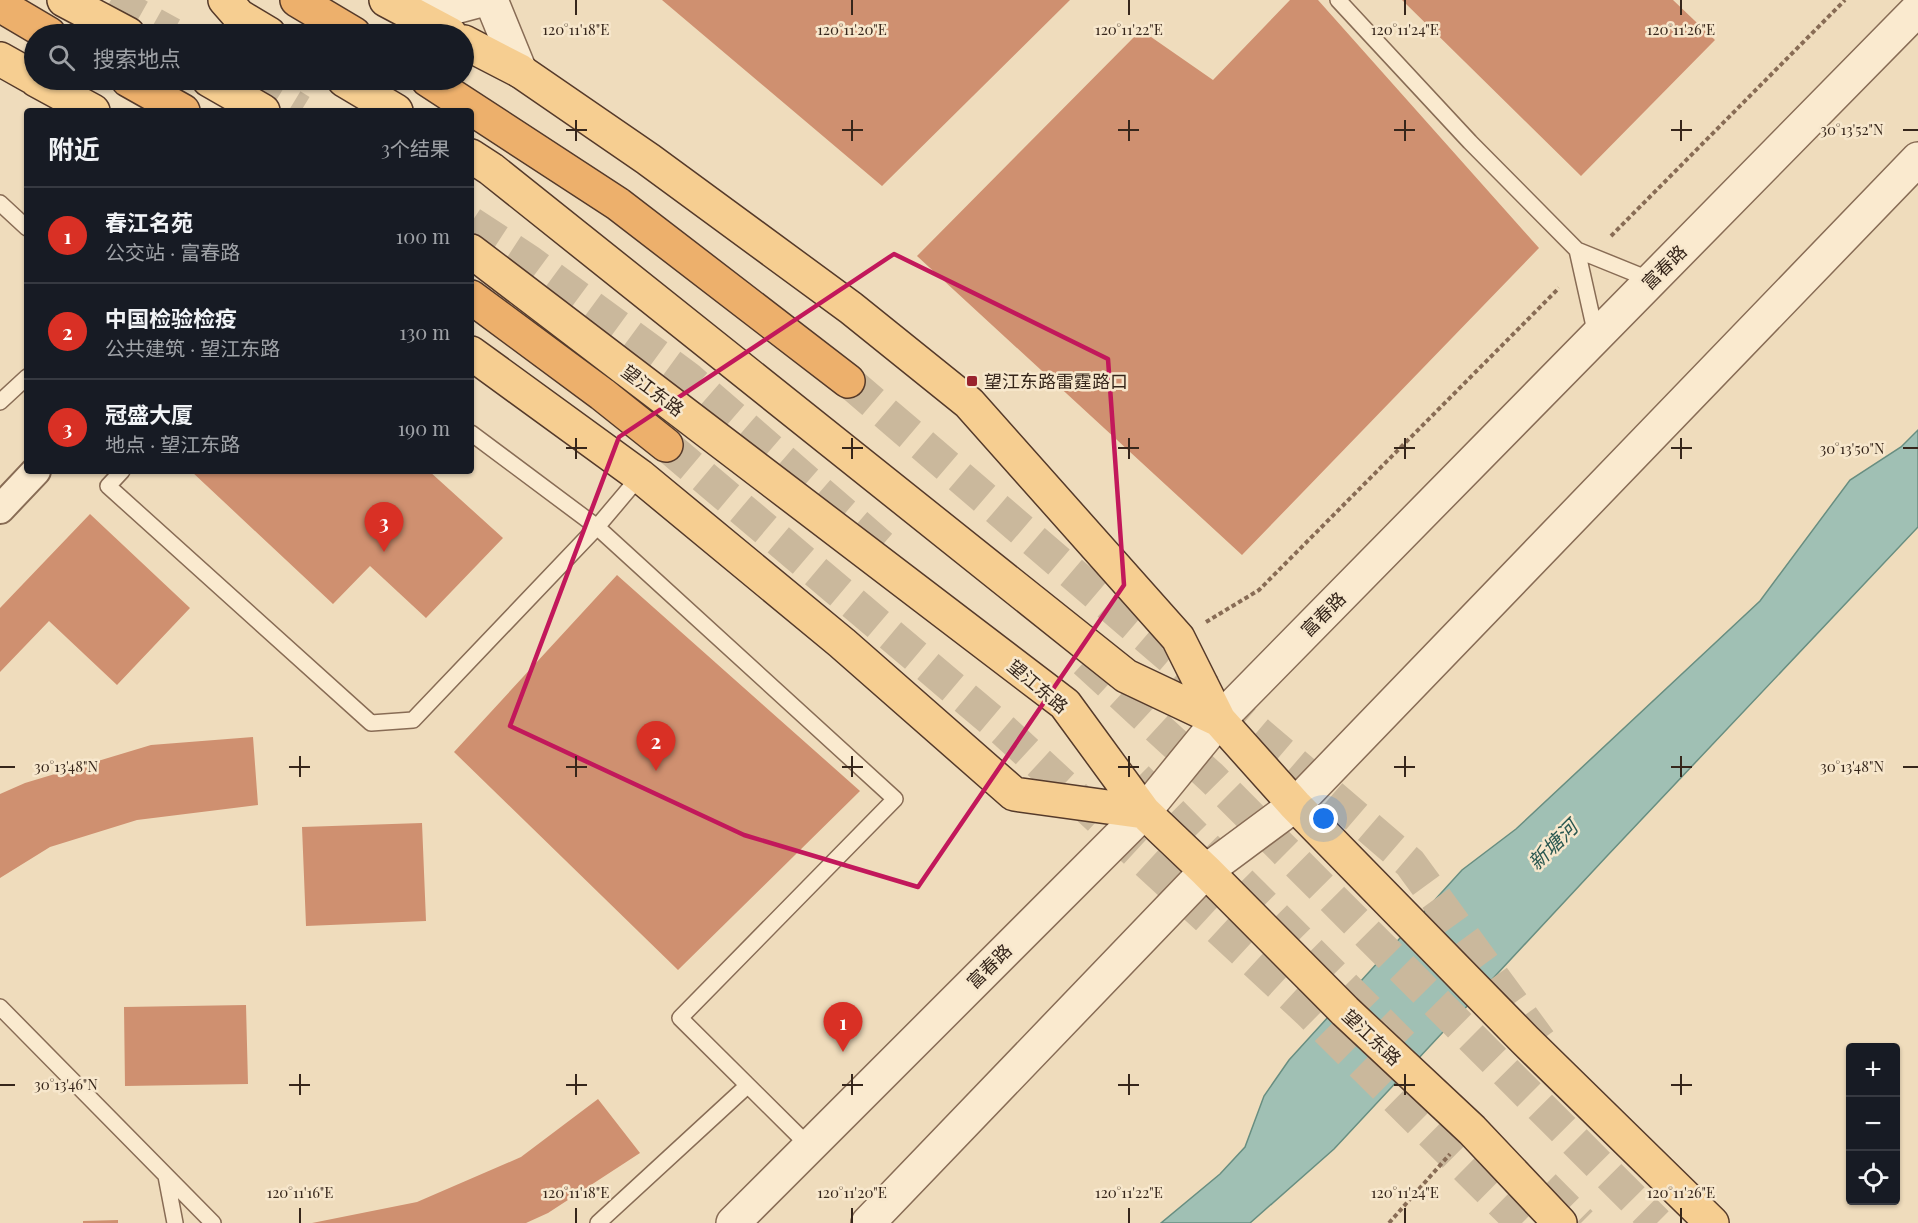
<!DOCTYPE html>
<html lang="zh">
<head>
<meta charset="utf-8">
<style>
  body { margin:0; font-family:"Playfair Display","Noto Sans SC",serif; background:#242831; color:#f1f3f6 }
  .controls { position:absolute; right:18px; bottom:18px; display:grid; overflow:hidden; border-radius:6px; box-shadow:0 2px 4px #0004 }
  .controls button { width:54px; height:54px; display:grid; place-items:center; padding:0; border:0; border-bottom:2px solid #363941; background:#171b24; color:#f1f3f6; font:30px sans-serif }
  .you { position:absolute; left:1324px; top:819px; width:21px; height:21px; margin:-15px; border:4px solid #fff; border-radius:50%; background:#1a73e8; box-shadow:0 0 0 9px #1a73e833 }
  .badge { display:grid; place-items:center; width:39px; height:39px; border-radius:50%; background:#d93025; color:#fff; font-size:20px; font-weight:700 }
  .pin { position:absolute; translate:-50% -50px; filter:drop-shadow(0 2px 3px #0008) }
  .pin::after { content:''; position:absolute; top:32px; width:21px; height:18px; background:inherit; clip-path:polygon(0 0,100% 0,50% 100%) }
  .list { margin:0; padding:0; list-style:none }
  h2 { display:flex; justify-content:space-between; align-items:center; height:78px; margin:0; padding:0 24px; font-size:26px }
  h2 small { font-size:20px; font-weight:400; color:#9ea1a6 }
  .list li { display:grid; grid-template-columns:39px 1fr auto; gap:18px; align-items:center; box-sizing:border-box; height:96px; padding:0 24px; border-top:2px solid #363941 }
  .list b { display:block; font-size:22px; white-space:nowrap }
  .list p { margin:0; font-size:20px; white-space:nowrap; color:#9ea1a6 }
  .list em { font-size:20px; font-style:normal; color:#9ea1a6 }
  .icon { flex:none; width:33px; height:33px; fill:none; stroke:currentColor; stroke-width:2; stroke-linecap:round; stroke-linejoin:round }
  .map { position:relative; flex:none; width:1918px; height:1223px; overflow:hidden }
  .search { position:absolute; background:#171b24; box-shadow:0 2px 4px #0004; left:24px; top:24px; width:450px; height:66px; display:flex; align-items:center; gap:15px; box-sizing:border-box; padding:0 21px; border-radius:33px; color:#9ea1a6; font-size:22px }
  .panel { position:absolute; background:#171b24; box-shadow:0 2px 4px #0004; left:24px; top:108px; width:450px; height:366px; border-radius:6px }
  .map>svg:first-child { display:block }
</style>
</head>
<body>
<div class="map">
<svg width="1918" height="1223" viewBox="0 0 1918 1223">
  <rect width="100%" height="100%" fill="#efdcbc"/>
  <path fill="#a0c0b4" stroke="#688e81" stroke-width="1.5" d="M1918,430V527L1607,856L1334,1149L1250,1223H1161L1220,1174L1245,1147L1264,1096L1289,1060L1462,870L1516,829L1760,601L1850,480L1901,447Z"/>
  <path fill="#cf9070" d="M662,0H1070L882,186Z
    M1290,0H1318L1539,248L1242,555L917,256L1141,30L1213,80Z
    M1402,0H1673L1715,40L1581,176Z
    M191,471H429L503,538L426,618L370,566L333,604Z
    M90,514L190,608L117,685L49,621L0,672V608Z
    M617,575L860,791L678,970L454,752Z
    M253,737L258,805L137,820L50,847L0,878V794L25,783L151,745Z
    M422,823L426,921L306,926L302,827Z
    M246,1005L248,1084L125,1086L124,1007Z
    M598,1099L640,1153L548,1213L526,1223H312L417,1202L521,1157Z
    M118,1220V1223H83V1221Z"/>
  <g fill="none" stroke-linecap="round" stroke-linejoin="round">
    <path stroke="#cab89c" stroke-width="33" stroke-dasharray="33 16" stroke-linecap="butt" d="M111,0L172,34
      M250,80L301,111
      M471,223L529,261L688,378L888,552
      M848,381L1410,863L1540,1041
      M666,445L1003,730L1308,1011L1522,1223
      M1085,661L1211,777L1657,1223
      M1137,778L1406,1048
      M1544,1186L1581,1223"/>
    <g stroke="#886c55" stroke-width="18">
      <path id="service" d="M1338,0L1470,142L1577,250L1651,280
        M0,203L27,228
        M1577,250L1596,335
        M0,402L27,377
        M122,471L108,486L371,723L413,720L597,527L471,433
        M640,476L597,527L895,799L680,1018L809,1146
        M0,1007L213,1223
        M166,1176L175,1223
        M598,1223L747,1086"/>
    </g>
    <g stroke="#886c55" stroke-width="32">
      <path id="minor" d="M0,509L36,471"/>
    </g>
    <g stroke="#886c55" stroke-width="36">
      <path id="tertiary" d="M491,0L520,71
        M417,17L481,0
        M733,1223L1144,812L1219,720L1918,9
        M868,1223L1206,871L1295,805L1918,159"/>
    </g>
    <g stroke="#553a2a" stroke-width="36">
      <path id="primary" d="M64,0L128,34
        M225,0L239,16L269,34
        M386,0L450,34
        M464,42L520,71L648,159L851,308L969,403L1178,638L1219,720L1295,805L1525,1040L1712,1223
        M0,59L34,78
        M36,80L93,111
        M209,80L263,111
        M344,80L396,111
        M471,156L491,169L1126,676L1219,720
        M471,251L1065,704L1144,812L1206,871L1345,1011L1472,1130L1560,1223
        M471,353L640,476L842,643L1014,794L1144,812"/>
    </g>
    <g stroke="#553a2a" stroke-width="36">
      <path id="trunk" d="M297,0L354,34
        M0,5L49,34
        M128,80L183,111
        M428,80L618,204L848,381
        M471,297L602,394L666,445"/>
    </g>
    <path stroke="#886c55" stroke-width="4" stroke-dasharray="4.5 3" stroke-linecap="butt" d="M1611,236L1845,0
      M1206,622L1259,590L1559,288
      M1389,1223L1450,1154"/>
    <use href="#service" stroke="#faeacf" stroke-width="15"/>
    <use href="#minor" stroke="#faeacf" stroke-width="28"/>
    <use href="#tertiary" stroke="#faeacf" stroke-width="33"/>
    <use href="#primary" stroke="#f6ce91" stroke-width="33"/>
    <use href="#trunk" stroke="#edb06c" stroke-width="33"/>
  </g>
  <path fill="none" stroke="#c2185b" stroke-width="4.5" stroke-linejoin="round" d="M894,254L1108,359L1124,585L918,887L744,835L510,726L619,437Z"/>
  <path fill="none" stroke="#36261b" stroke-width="2" d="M576,0V15M852,0V15M1129,0V15M1405,0V15M1681,0V15M576,120V141M852,120V141M1129,120V141M1405,120V141M1681,120V141M566,130H587M842,130H863M1118,130H1139M1394,130H1415M1671,130H1692M1903,130H1918M576,438V459M852,438V459M1129,438V459M1405,438V459M1681,438V459M566,448H587M842,448H863M1118,448H1139M1394,448H1415M1671,448H1692M1903,448H1918M300,756V777M576,756V777M852,756V777M1129,756V777M1405,756V777M1681,756V777M0,767H15M289,767H310M566,767H587M842,767H863M1118,767H1139M1394,767H1415M1671,767H1692M1903,767H1918M300,1074V1095M576,1074V1095M852,1074V1095M1129,1074V1095M1405,1074V1095M1681,1074V1095M0,1085H15M289,1085H310M566,1085H587M842,1085H863M1118,1085H1139M1394,1085H1415M1671,1085H1692M300,1208V1223M576,1208V1223M852,1208V1223M1129,1208V1223M1405,1208V1223M1681,1208V1223"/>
  <rect fill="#99232e" stroke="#f7e7cc" stroke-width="2" x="966" y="375" width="12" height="12" rx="3"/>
  <g text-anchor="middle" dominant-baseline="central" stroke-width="5" stroke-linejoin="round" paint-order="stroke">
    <g font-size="18" fill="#36261b" stroke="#f7e7cc">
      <text transform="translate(1664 267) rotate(-45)">富春路</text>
      <text transform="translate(653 390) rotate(37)">望江东路</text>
      <text transform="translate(1323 614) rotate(-45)">富春路</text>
      <text transform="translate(1038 686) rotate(40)">望江东路</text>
      <text transform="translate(989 966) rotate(-45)">富春路</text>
      <text transform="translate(1372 1037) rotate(43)">望江东路</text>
    </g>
    <g font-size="18" fill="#36261b" stroke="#f7e7cc" text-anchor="start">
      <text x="984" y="381">望江东路雷霆路口</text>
    </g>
    <g font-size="20" font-style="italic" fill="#295750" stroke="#f7e7cc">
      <text transform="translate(1552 844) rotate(-45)">新塘河</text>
    </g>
  </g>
  <g font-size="15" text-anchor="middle" fill="#36261b" stroke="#f7e7cc" stroke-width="5" stroke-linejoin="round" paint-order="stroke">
    <text x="576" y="35">120°11'18"E</text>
    <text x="852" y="35">120°11'20"E</text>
    <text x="1129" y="35">120°11'22"E</text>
    <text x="1405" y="35">120°11'24"E</text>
    <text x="1681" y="35">120°11'26"E</text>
    <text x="1852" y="135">30°13'52"N</text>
    <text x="1852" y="454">30°13'50"N</text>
    <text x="66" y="772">30°13'48"N</text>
    <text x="1852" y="772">30°13'48"N</text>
    <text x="66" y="1090">30°13'46"N</text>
    <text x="300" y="1198">120°11'16"E</text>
    <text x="576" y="1198">120°11'18"E</text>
    <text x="852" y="1198">120°11'20"E</text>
    <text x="1129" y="1198">120°11'22"E</text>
    <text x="1405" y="1198">120°11'24"E</text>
    <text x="1681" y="1198">120°11'26"E</text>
  </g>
</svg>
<div class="controls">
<button>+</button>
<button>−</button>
<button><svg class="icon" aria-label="locate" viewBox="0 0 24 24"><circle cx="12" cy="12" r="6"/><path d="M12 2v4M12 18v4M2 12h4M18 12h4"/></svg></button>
</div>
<div class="you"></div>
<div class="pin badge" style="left:843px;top:1052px">1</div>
<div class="pin badge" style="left:656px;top:771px">2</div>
<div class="pin badge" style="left:384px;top:552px">3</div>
<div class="search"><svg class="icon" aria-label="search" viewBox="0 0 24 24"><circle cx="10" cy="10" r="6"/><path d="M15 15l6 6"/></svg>搜索地点</div>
<section class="panel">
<h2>附近<small>3个结果</small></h2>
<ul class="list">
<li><span class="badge">1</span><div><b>春江名苑</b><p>公交站 · 富春路</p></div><em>100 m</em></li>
<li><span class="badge">2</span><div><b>中国检验检疫</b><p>公共建筑 · 望江东路</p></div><em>130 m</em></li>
<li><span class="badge">3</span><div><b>冠盛大厦</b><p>地点 · 望江东路</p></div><em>190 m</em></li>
</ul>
</section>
</div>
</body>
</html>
